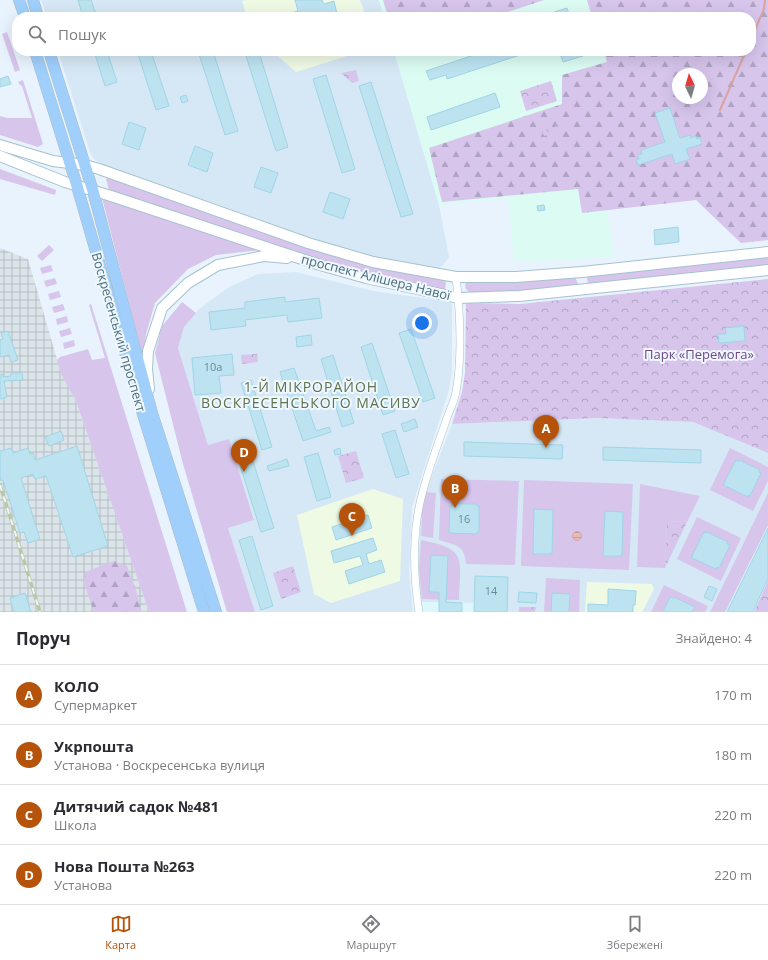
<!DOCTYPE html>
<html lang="uk">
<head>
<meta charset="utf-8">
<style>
  body { margin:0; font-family:"Open Sans",sans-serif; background:#f2f2f3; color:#2b2b33 }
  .compass { position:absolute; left:672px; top:68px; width:36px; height:36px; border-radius:50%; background:#fff; box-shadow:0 4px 16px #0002; rotate:355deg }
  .you { position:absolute; left:422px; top:323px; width:14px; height:14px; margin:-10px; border:3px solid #fff; border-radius:50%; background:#1a73e8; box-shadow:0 0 0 6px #1a73e833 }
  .badge { display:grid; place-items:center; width:26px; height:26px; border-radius:50%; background:#b45309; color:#fff; font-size:13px; font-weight:700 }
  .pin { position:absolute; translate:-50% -33px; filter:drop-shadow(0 1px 2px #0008) }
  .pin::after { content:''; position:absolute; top:21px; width:14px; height:12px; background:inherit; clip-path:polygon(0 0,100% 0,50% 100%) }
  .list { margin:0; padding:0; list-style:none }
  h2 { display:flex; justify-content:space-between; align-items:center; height:52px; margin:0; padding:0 16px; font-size:17px }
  h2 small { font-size:13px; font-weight:400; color:#7c7c81 }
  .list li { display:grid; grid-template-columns:26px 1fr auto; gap:12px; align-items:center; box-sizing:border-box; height:60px; padding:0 16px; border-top:1px solid #e1e1e2 }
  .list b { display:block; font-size:15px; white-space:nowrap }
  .list p { margin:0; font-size:13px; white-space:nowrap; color:#7c7c81 }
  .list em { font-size:13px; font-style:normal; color:#7c7c81 }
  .icon { flex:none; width:22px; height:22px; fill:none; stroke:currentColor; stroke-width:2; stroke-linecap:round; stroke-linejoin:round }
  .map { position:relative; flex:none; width:768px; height:612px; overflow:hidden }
  .search { position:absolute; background:#fff; box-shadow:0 4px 16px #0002; left:12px; right:12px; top:12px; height:44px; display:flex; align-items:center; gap:10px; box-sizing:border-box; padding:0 14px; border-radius:16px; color:#7c7c81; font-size:15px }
  .sheet { height:292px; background:#fff }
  nav { display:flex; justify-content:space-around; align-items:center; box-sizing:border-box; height:56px; border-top:1px solid #e1e1e2; background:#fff; font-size:11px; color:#7c7c81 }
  nav a { display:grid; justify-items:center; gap:2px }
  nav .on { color:#b45309 }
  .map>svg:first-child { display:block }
</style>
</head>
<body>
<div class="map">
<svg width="768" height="612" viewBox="0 0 768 612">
  <defs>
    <pattern id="industrial-grid" width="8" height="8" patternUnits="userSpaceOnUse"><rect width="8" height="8" fill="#dbe4e9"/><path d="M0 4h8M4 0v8" fill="none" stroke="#b4bdc2"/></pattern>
    <pattern id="forest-firs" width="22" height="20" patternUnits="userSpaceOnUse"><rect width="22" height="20" fill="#d7c5ec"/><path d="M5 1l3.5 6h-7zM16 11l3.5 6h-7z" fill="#b0a4c4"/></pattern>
    <pattern id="park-crowns" width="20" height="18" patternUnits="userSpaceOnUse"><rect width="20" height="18" fill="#d7c5ec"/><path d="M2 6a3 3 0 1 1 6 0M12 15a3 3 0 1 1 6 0" fill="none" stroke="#b0a4c4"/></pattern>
    <pattern id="water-rules" width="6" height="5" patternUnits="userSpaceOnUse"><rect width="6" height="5" fill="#e8bcbb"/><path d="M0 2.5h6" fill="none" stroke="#be9d9d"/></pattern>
  </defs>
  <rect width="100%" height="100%" fill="#e8f3fd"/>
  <path fill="#d6e8f5" d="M41,0H379L384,17H47Z
    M58,51H394L439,205L449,257L443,265L436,270L389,260L340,248L102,164L94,159L90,152Z
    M296,272L373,291L452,302V371L449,390L412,507L409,572L413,612H255L228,528L254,519L229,439L208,445L178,348L184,327L199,309L229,287L258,274Z
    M598,418L693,422L768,453V526L726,612H474V603L421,602L418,571L421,510L431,478L452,424Z"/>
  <path fill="#dcf8fd" d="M421,602L474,603V612H421Z"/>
  <path fill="url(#industrial-grid)" d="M0,248L28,259L61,373L76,401L149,612H0Z"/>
  <path fill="#effae4" d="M247,0H360L366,17H247L242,1Z
    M272,51H363L296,72Z
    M373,489L403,499L400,581L331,603L314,594L297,515Z
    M587,582L652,584L654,589L642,612H585Z"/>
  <path fill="#dbfbf3" d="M379,0H657L663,17H384Z
    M394,51H674L678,74L602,173L614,257L514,262L508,198L439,205Z"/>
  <path fill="#d7c5ec" d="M7,32L20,70L15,72L2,34Z
    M23,80L43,144L38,147L0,135V116L8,118H32L22,86L20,85L18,82Z
    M0,169L56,190L55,195L0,179Z
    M107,178L230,220L443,279L446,282L445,290L441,291L358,274L109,190L106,179Z
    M102,198L260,250L216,255L188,269L155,303L146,334L143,358Z
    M49,245L54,250L42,261L37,256Z
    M768,256V267L591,285L588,283L587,278L591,275Z
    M51,265L53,271L42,274L40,268Z
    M574,276L576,279L578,284L574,287L507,293L469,292L466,289L465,284L469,282Z
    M55,278L57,284L46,287L44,281Z
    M59,291L61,297L50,300L48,294Z
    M182,302L196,313L184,327L178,348L208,445L229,439L254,520L228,528L255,612H227L183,464L155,353L162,326Z
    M63,304L65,310L54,313L52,307Z
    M91,304L187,612H149L76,401L61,374L57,360L60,357L88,349L92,360L105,358L89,305Z
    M67,316L68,322L57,325L56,319Z
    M70,328L72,334L61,337L59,331Z
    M74,340L75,346L64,349L63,343Z
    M730,448L768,467V481L753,511L710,490Z
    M441,479L519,481L515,565L466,564C465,543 453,545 439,540Z
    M524,480L633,484L629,570L521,566Z
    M640,484L700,496L687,522L667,521L665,568L637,567Z
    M426,492L436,493L433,538L421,536L422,511Z
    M768,493V525L725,612H710Z
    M697,517L741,538L721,581L677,559Z
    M421,540C468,549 460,558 459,600L422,599L419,570Z
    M546,578L580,580L579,612H544Z
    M664,585L708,606L705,612H651Z"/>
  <path fill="url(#forest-firs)" fill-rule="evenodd" d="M383,0H544L493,17H388Z
    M587,0H768V240L741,243L696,200L582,213L578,189L442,202L429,148L562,104V75L607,62L604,51H751V17H592ZM678,74H702V98H678Z
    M114,561L127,566L136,590L142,612H94L84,583L85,572Z"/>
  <path fill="url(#park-crowns)" d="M356,70L359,81L352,83L341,73Z
    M551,81L557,101L526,111L520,91Z
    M557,126L559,131L544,136L542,131Z
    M768,279V453L693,422L598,418L452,424L462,392L465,373L466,303L520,304Z
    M257,354L258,362L242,364L241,355Z
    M356,451L364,478L346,483L338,456Z
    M667,521L687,522L665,568Z
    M293,566L301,592L281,599L273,573Z
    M768,580V612H754Z
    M519,607H536L535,612H519Z"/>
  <path fill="url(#water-rules)" stroke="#daa2a1" d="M572.5 536a4.5 4.5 0 1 1 9 0a4.5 4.5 0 1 1-9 0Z"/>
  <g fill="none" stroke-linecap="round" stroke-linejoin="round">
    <path stroke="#daa2a1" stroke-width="2" d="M751,39L764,9L765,0
      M720,110L746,51"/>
  </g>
  <path fill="#bde3f1" stroke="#9fd5e6" d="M78,0H91L97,17H83Z
    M295,0H322L324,4L334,1L337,14L330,17H284V15L298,11Z
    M567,8L570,17H542V16Z
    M94,51H107L117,82L105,86Z
    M137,51H151L169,106L156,110Z
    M198,51H213L238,131L225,135Z
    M486,51H529V52L447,79L446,75L430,80L426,71Z
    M559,51H582L583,56L563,62Z
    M259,52L288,147L276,151L246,56Z
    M326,75L355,169L342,173L313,79Z
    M8,76L11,84L0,87V79Z
    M371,82L413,214L401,217L359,86Z
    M495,93L500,107L431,130L427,117Z
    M186,95L188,101L182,103L180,97Z
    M670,108L680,138L690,135L691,138L696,136L697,139L700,138L702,144L686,149L690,159L675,164L672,154L638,165L636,160L639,159L638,155L642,154L641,150L665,142L655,113Z
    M129,122L146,128L139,150L122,144Z
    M195,146L213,153L207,172L188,165Z
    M261,167L278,173L271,193L254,187Z
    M330,192L350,199L343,219L323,212Z
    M544,205L545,210L538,211L537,206Z
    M678,227L679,242L655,245L654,230Z
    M285,297V302L319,298L322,318L288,322L287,315L245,320L246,326L211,330L209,312L245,308V302Z
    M744,326L745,341L719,343L718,334H726L725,328Z
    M411,329L435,398L423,402L399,333Z
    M8,331L18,360L11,362L9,355L0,357V340L3,339L1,333Z
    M311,335L312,345L297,347L296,337Z
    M372,343L395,411L383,415L361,347Z
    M232,354L234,375L219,376L221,393L195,395L192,358Z
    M333,355L354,423L342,427L321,359Z
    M294,368L316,431L329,427L331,432L303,441L280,372Z
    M11,373H22L23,380L4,381L7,397L0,399V375L3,374V377L11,376Z
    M251,380L272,447L262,450L241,383Z
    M415,419L418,427L404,432L401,424Z
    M395,430L409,474L396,478L382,434Z
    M61,431L64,440L49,446L45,437Z
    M464,442L563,445L562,459L464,456Z
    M77,446L108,546L73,557L46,476L35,479L33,474L21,478L40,539L28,543L24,532L20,533L3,480L1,481L0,477V451L11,448L13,453L28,448L30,454L33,453L35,460Z
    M603,447L701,450V463L603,460Z
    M340,448L341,454L335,455L334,450Z
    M318,453L331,497L317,501L304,457Z
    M252,458L274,528L261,532L239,462Z
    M287,459L289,466L269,471L267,466Z
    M736,460L738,462L739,460L760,470L759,472L761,473L750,496L749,495L748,497L723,485Z
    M453,504H476L477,506H479V532H477V534L449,533L450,506H453Z
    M534,509L553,510L552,554H533Z
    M605,511L623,512L622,556H603Z
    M368,515L372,528L336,540L332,527Z
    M768,528V578L753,612H727Z
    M704,532L707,533V532L728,542L727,544L730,545L719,568L717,567L716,569L692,558V556Z
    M252,536L273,606L261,610L239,540Z
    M373,538L377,550L366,554L369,564L381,560L385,572L349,584L345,571L363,565L360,556L334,563L331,551Z
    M431,555L448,556L446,602L462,603V612H439V592H429Z
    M475,576L508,577L507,612H474Z
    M709,586L717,589L712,601L704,597Z
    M608,589L636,591L635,605H633V612H588V604L608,605Z
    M519,592L537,593L536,603L518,602Z
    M25,593L31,612H14L10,598Z
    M552,593L570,594L569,612H551Z
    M670,597L673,598L674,597L695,607L692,612H663Z"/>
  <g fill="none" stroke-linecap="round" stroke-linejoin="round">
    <g stroke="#a8c1cb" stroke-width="8">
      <path id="street" d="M419,612C413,574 412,528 423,491C429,468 437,446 445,424C448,413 454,403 456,392C462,358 460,312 456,277"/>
    </g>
    <g stroke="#a5c2cf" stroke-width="12">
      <path id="secondary" d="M0,145L53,161L85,165L99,169L308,243L373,262L456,277H516L582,272L768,252
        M0,156L65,182L108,195L320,265L366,278L459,298L519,296L768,270
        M149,389L147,369L148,351L162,308L188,283L218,265L264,256L287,258"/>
    </g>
    <g stroke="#acbcc1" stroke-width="12">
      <path id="primary" d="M19,0L25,17
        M33,0L38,17
        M35,51L77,186L142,411L204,612
        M49,51L93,191L152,413L216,612"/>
    </g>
    <use href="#street" stroke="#fff" stroke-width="7"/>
    <use href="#secondary" stroke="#fff" stroke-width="10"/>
    <use href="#primary" stroke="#a0cffc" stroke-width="11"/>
    <g stroke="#bac8a5" stroke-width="3.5">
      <path id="rail" d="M0,485L40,612"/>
    </g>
    <use href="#rail" stroke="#eff7ff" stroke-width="2" stroke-dasharray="6" stroke-linecap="butt"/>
  </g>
  <g text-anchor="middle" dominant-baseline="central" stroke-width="4" stroke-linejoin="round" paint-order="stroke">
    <g font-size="11" fill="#688b96">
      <text x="213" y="366">10а</text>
      <text x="464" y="518">16</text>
      <text x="491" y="590">14</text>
    </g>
    <g font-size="13" fill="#4b6e78" stroke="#eff7ff">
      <text transform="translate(376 277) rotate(14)">проспект Алішера Навої</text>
      <text transform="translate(119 332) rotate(74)">Воскресенський проспект</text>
    </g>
    <g font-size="13" fill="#6e478b" stroke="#eff7ff">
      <text x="699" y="354">Парк «Перемога»</text>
    </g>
    <g font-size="14" letter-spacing="1" fill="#5e724d" stroke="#eff7ff">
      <text x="311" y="386">1-Й МІКРОРАЙОН<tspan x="311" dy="16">ВОСКРЕСЕНСЬКОГО МАСИВУ</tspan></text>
    </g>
  </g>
</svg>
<svg class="compass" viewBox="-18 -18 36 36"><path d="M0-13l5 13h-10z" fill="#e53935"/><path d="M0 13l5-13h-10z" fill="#7c7c81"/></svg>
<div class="you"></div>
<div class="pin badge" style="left:546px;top:448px">A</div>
<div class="pin badge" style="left:455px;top:508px">B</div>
<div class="pin badge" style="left:352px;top:536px">C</div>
<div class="pin badge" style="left:244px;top:472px">D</div>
<div class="search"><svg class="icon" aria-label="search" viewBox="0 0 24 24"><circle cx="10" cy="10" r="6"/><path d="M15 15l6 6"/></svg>Пошук</div>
</div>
<section class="sheet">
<h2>Поруч<small>Знайдено: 4</small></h2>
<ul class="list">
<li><span class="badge">A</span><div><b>КОЛО</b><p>Супермаркет</p></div><em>170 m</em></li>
<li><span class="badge">B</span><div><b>Укрпошта</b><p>Установа · Воскресенська вулиця</p></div><em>180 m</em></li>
<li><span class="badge">C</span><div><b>Дитячий садок №481</b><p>Школа</p></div><em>220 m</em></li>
<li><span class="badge">D</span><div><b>Нова Пошта №263</b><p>Установа</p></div><em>220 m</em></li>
</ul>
</section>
<nav>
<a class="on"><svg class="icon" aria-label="map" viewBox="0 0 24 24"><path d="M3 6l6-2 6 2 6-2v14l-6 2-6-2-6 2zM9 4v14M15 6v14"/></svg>Карта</a>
<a><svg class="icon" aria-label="directions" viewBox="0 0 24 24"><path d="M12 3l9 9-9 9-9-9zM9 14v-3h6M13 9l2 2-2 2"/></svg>Маршрут</a>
<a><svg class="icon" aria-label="saved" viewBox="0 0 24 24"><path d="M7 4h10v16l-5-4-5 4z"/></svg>Збережені</a>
</nav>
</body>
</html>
